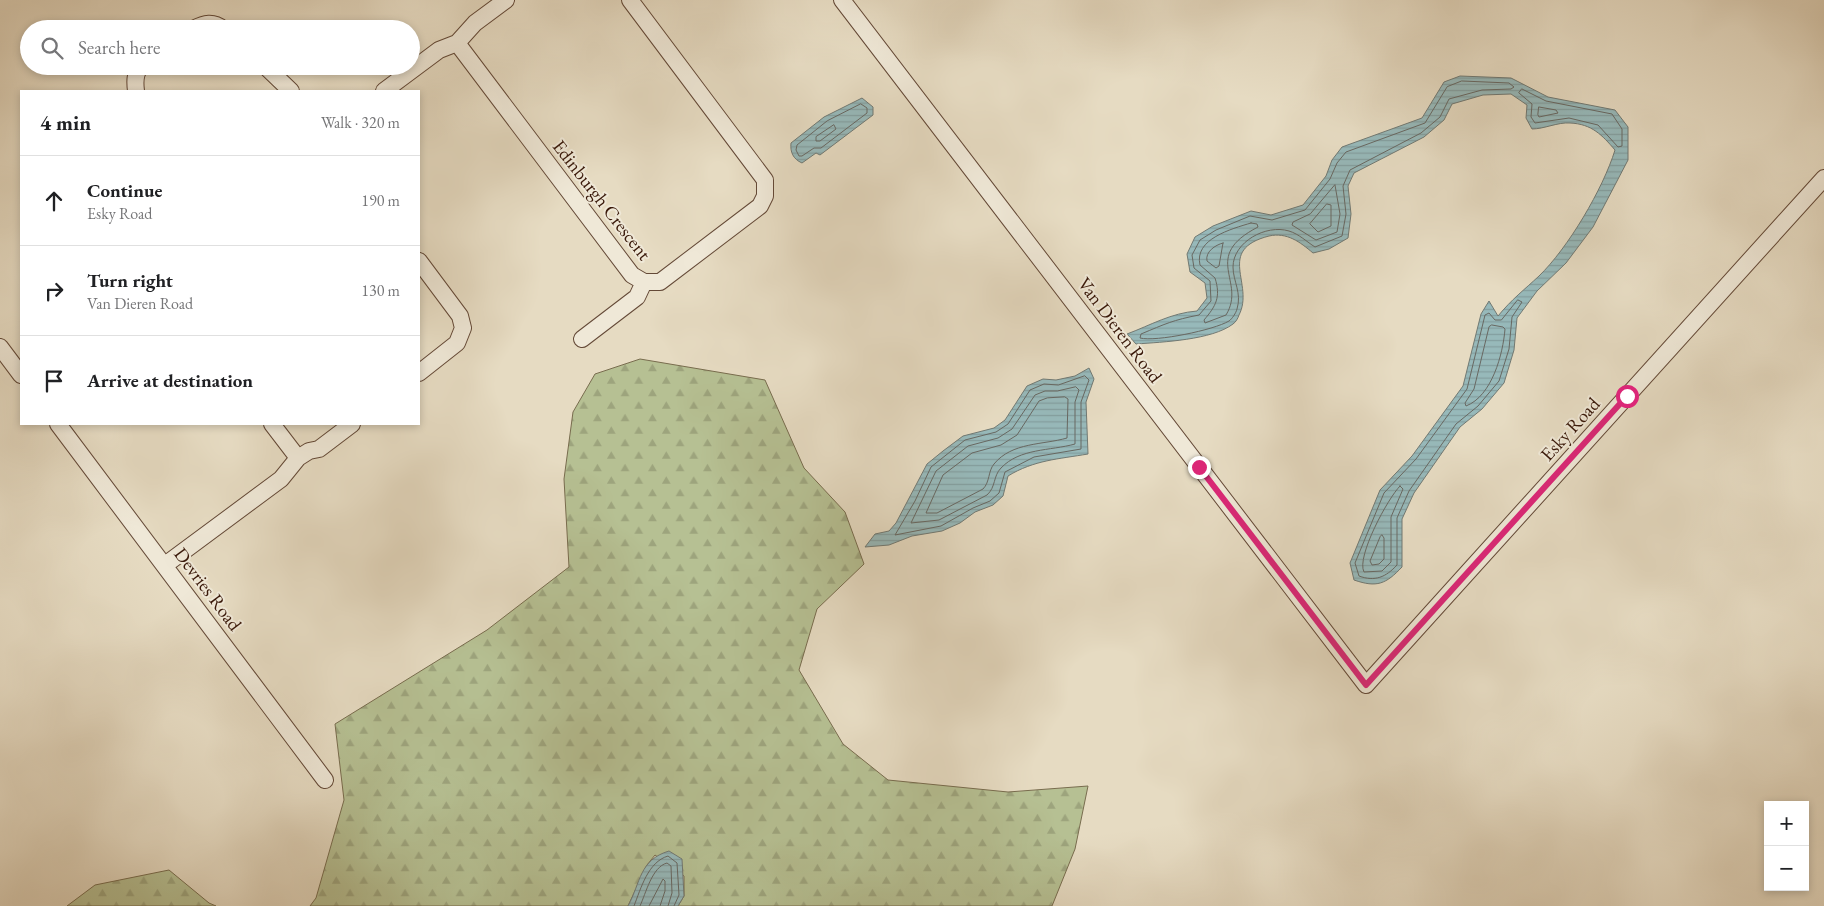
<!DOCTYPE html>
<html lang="en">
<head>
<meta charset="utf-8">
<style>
  body { margin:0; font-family:"EB Garamond",serif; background:#f2f2f2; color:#202124 }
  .controls { position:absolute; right:15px; bottom:15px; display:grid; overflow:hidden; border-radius:0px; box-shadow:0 2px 8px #0003 }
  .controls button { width:45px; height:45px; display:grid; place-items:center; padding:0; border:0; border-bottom:1px solid #e0e0e0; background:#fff; color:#202124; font:25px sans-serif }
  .stop { position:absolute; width:15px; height:15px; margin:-11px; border:4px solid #db2777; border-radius:50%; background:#fff }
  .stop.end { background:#db2777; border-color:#fff; box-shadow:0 1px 5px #0008 }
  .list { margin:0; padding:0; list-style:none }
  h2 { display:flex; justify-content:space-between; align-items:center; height:65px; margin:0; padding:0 20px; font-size:21px }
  h2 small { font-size:16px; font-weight:400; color:#757577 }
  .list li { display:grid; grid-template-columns:32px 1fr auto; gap:15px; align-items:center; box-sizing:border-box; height:90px; padding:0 20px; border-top:1px solid #e0e0e0 }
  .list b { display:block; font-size:19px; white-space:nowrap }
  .list p { margin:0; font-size:16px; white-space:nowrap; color:#757577 }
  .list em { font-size:16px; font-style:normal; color:#757577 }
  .icon { flex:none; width:28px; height:28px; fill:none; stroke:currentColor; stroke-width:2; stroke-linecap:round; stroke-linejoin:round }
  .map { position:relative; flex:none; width:1824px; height:906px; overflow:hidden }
  .search { position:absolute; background:#fff; box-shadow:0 2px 8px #0003; left:20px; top:20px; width:400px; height:55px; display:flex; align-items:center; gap:12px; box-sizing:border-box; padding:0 18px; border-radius:28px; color:#757577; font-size:19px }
  .panel { position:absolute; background:#fff; box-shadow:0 2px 8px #0003; left:20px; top:90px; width:400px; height:335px; border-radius:0px }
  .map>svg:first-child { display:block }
</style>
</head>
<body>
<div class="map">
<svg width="1824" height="906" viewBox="0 0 1824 906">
  <defs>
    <pattern id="forest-firs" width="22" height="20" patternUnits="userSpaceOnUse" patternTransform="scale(1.25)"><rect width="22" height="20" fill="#b6c093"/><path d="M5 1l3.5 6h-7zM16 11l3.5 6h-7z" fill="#9da47d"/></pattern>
    <pattern id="water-rules" width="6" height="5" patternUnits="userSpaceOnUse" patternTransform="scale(1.25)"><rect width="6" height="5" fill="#97b9ba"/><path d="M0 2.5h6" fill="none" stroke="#839e9f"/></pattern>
  </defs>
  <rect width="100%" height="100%" fill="#e6dbc2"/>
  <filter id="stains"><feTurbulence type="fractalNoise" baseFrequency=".004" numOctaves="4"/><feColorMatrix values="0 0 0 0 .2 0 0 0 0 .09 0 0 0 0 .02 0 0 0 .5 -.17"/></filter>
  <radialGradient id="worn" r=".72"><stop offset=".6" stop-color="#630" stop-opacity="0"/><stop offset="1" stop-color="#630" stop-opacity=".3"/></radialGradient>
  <path fill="url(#forest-firs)" stroke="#786c4e" d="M640,359L765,380L804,468L845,512L864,564L817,609L799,670L843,744L888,780L1008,792L1088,786L1075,849L1052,906H678L684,896V876L655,855L647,865L628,906H310L316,898L344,800L335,724L487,630L569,567L564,479L573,412L595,374Z
    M169,870L209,903L216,906H67L95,885Z"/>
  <path fill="url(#water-rules)" stroke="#717973" d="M1460,76L1511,78L1548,97L1615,110L1628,127V160L1593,227L1566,263L1537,291L1517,318L1514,350L1504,383L1482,409L1460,427L1414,493L1402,519V567C1386,584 1377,588 1354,580L1350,563L1380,490L1412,456L1463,386L1481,314L1489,301L1498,316C1512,299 1524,290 1539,276C1568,248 1603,189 1615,150C1602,135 1592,124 1570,123C1558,122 1544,129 1532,129L1526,118L1527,105L1511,94L1483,95L1452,104L1444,120L1424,137L1354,173L1348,186L1351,214L1348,238L1329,249L1313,253C1300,242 1287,232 1269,236C1215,250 1255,284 1239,315C1238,318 1236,322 1233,324C1212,340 1163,342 1136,344L1127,334C1151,325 1171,313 1197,311L1207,298L1205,283L1190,272L1187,254L1195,237L1213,226L1251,211L1271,215L1303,205L1326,176L1332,160L1342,147L1422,118L1444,82Z
    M862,98L873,107V115L820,155L816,153L802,163C793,159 790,152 791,143L824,117Z
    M1089,368L1094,379L1086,402L1088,454C1059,459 1034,460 1008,476L1003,496L993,505L975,512L960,523L942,531L912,536L889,545L865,547L875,534L889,531L896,523L927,464L943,451L963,436L994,428L1005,420L1027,386L1043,379L1056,380L1075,376Z
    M669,851L682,859L684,896L678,906H628C641,882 639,860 669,851Z"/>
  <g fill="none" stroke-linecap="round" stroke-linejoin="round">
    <path stroke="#686862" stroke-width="1" d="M1462,81L1509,83L1514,87L1511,89L1482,90L1449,99L1440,117L1421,133L1350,170L1343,186L1346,214L1342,236L1315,247C1307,242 1299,234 1289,231C1266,224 1233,242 1233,267C1233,281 1242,293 1237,309C1236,313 1232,319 1229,321C1214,330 1156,342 1140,338L1141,334C1165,324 1173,320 1199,315L1211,301L1210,281L1194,268L1192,255L1200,240L1216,230L1250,216L1272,220L1305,210L1330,179L1337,163L1346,152L1425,123L1447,87Z
      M1522,89L1546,101L1612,114L1622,129V146L1618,147L1598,125L1569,118L1535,123L1531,117L1532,104L1519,93Z
      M861,104L867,108V113L821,148H814L802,156H799L796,150L797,145L827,121Z
      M1539,107L1556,110L1558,113L1539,117L1538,115Z
      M834,125L836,129L820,141H816V137Z
      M1335,185L1340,214L1337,232L1316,240L1292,225L1293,222L1310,214Z
      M1327,204L1331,205V226L1318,232L1310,224Z
      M1251,223L1257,224L1258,227C1200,257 1247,281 1226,315L1205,323L1204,320C1216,306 1221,297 1215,278L1200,265C1194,239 1231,229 1251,223Z
      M1223,243L1219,266L1216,268L1207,261C1205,252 1215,245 1223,243Z
      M1518,300L1522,302L1512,317L1509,349L1499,381L1478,406L1456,424L1409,491L1397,518V565C1386,577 1375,582 1359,576L1355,563L1384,493L1416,459L1467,389L1485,315L1489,313L1495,320H1501Z
      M1492,325L1503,327L1505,329C1503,354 1492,396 1466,406L1465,403L1474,389L1489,327Z
      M1085,376L1089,380L1081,402V449L1034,457L1005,472L999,493L990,501L973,508L941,526L895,535L915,501L931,467L965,440L996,432L1008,424L1030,390L1044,384L1058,385Z
      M1076,387L1079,390L1075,402V444C1050,451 1020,448 1001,468C993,476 996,487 987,495L939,520L911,523L936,471L968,446L998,438L1012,429L1035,395L1045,391H1057Z
      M1065,397L1068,399L1067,438C1043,445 1012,442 994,464C988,471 990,482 983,489L937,513H926L943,475L972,453L1001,445L1017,435L1039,401L1047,398Z
      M1400,486L1403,489L1391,517V562L1382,571L1364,572C1356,557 1388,498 1400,486Z
      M1382,535L1384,538V559L1379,564L1372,565L1370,561L1380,537Z
      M634,906C641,888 648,862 668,856L677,863L679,895L674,906
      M640,906C646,893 652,867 667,863L671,866L672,893L668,906
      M649,906L663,879L665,881V891L660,906"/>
    <g stroke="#644937" stroke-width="18">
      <path id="minor" d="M842,0L1366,685L1824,178
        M193,29C205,23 213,21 223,29
        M457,43L632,275L644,282H660L760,206L765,196V180L630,0
        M265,66L291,91
        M136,91C135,83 134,72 142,66
        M384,91L439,50L457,43L475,23L506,0
        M419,261L460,316L463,328L457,343L419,373
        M582,339L637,297L644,282
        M0,347L21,375
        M58,424L325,780
        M272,424L298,458
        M165,565L281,479L298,458L309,451L319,449L352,424"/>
    </g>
    <use href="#minor" stroke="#efe8d7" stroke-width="16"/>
  </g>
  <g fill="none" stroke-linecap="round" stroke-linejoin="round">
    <path stroke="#db2777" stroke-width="6" d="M1199,467L1366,685L1627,396"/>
  </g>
  <g text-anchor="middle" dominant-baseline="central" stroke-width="4" stroke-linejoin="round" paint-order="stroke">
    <g font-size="19" fill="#391809" stroke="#efe8d7">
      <text transform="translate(602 200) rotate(52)">Edinburgh Crescent</text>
      <text transform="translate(1120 330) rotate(53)">Van Dieren Road</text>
      <text transform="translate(1570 429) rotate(-48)">Esky Road</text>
      <text transform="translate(208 589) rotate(53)">Devries Road</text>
    </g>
  </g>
  <rect width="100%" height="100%" filter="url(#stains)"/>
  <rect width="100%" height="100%" fill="url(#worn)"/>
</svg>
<div class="controls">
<button>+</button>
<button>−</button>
</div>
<div class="stop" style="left:1627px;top:396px"></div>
<div class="stop end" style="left:1199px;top:467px"></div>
<div class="search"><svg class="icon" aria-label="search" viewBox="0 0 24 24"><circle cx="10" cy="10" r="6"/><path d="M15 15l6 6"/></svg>Search here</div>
<section class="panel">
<h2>4 min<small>Walk · 320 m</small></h2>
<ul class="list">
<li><svg class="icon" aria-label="ahead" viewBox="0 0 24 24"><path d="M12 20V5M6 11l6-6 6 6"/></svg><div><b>Continue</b><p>Esky Road</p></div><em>190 m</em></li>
<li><svg class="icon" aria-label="right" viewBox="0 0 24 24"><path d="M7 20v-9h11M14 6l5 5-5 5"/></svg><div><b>Turn right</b><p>Van Dieren Road</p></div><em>130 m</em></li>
<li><svg class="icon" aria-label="arrive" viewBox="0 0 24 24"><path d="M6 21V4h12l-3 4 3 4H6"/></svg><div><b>Arrive at destination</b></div></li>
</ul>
</section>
</div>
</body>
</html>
